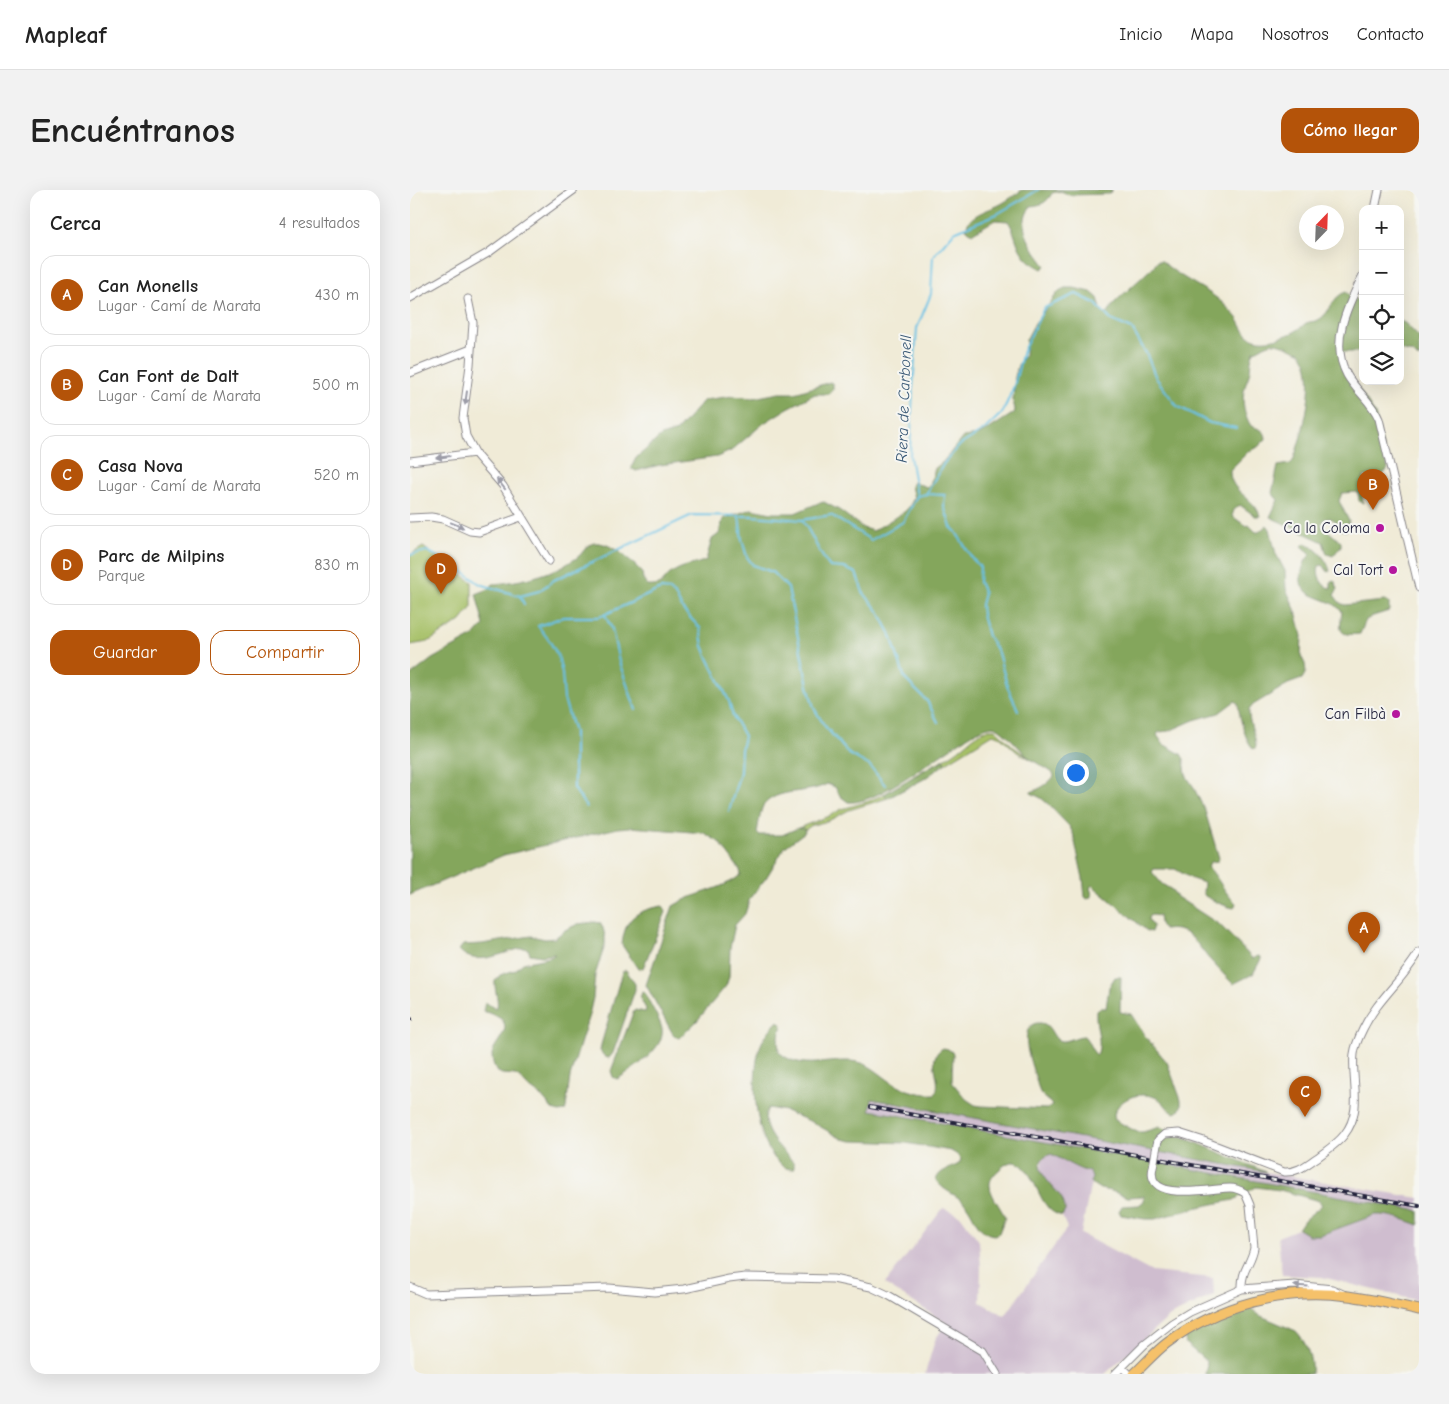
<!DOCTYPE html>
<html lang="es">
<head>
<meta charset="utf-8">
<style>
  body { margin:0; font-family:"Comic Neue",sans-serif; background:#f2f2f2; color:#222 }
  .controls { position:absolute; right:15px; top:15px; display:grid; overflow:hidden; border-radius:10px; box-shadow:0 5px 20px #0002 }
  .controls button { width:45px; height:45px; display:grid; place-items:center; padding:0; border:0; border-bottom:1px solid #e0e0e0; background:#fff; color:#222; font:25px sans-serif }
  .compass { position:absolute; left:889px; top:15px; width:45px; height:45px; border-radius:50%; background:#fff; box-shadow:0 5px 20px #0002; rotate:23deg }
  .you { position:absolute; left:665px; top:582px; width:18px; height:18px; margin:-12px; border:4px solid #fff; border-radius:50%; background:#1a73e8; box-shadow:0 0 0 8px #1a73e833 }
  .badge { display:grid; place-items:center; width:32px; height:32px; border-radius:50%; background:#b45309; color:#fff; font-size:16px; font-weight:700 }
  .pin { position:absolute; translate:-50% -41px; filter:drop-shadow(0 1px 2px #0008) }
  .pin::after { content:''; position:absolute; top:26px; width:18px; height:15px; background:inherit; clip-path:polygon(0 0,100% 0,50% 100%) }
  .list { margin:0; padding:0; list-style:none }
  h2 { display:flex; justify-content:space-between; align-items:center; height:65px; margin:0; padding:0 20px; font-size:21px }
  h2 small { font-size:16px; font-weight:400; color:#767676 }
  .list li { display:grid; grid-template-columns:32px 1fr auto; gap:15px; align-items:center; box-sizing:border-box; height:80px; margin:0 10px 10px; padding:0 10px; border:1px solid #e0e0e0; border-radius:15px }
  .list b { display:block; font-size:19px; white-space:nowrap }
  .list p { margin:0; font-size:16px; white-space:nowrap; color:#767676 }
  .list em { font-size:16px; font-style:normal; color:#767676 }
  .actions { display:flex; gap:10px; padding:15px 20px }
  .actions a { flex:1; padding:11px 0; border:1px solid #b45309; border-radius:15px; text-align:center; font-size:18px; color:#b45309 }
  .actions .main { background:#b45309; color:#fff }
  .icon { flex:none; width:28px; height:28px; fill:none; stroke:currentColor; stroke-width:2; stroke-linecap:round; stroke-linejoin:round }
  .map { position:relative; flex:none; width:1009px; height:1184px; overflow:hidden; border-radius:15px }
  header { display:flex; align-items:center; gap:30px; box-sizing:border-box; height:70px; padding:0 25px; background:#fff; border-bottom:1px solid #e0e0e0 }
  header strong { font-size:24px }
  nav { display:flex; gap:28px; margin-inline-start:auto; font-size:18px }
  .intro { display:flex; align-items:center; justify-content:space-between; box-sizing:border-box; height:120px; padding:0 30px }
  h1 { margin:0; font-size:35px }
  .button { padding:12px 22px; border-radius:15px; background:#b45309; color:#fff; font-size:18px; font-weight:700 }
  main { display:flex; gap:30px; padding:0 30px }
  aside { flex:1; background:#fff; border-radius:15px; box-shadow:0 5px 20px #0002 }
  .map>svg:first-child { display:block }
</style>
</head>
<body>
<header>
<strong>Mapleaf</strong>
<nav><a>Inicio</a><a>Mapa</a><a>Nosotros</a><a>Contacto</a></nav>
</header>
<div class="intro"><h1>Encuéntranos</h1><a class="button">Cómo llegar</a></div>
<main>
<aside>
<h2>Cerca<small>4 resultados</small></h2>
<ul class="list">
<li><span class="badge">A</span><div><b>Can Monells</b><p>Lugar · Camí de Marata</p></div><em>430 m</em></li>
<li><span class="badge">B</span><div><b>Can Font de Dalt</b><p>Lugar · Camí de Marata</p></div><em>500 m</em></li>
<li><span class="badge">C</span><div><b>Casa Nova</b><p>Lugar · Camí de Marata</p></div><em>520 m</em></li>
<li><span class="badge">D</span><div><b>Parc de Milpins</b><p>Parque</p></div><em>830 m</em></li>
</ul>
<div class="actions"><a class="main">Guardar</a><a>Compartir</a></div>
</aside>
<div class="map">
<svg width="1009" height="1184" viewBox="0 0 1009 1184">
  <rect width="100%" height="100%" fill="#f6f6f2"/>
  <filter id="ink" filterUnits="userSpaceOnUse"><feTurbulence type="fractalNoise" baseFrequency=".02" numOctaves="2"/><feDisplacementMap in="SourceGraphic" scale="10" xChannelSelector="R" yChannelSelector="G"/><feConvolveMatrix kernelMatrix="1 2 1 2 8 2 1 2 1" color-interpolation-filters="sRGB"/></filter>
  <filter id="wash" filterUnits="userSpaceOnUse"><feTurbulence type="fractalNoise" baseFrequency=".0096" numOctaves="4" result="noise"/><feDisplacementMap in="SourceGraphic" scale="20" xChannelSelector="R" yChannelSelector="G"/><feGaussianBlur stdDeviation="1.12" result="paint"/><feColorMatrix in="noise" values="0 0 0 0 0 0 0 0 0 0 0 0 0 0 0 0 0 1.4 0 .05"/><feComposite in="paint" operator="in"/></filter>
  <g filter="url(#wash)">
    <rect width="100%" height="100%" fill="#f0ebd7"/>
    <path fill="#cfbdcf" d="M462,909L856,982L1009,1008V1021L460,920Z
      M641,964L659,972L668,979L679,982L682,987L671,1044L742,1082L803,1088L804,1105L760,1126L695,1184H515L525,1150L536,1133L475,1094L533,1018L551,1026L569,1051L571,1077L570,1112L595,1126L657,1038L652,1026L655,1021L653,1010L633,987L631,981L632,971L636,966Z
      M970,1024L998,1031L1009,1035V1111L912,1087L872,1085L868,1047L888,1039L893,1042L915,1043L965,1025Z"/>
    <path fill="#a6c066" stroke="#647150" d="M13,357L62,392V417L51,431L18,452L0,455V365Z
      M579,539H585L605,558L626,572L607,562L591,547L583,544L536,573L534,570L500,589C514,578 529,573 544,563C556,555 565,543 579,539Z
      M474,604L478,608L439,620L418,631L402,635L395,640L388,638L419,626L432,619L459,611Z"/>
    <path fill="#84a65b" stroke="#53644b" d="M612,0H703L699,4L659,5L651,1L642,3C637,13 631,15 621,16C605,38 622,57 636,76L632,79C625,75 617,71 613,64C606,55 605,41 598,31L585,30L563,43L556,39C558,24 580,20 591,14C598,10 605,5 612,0Z
      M747,71H752C768,87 790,95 808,109C814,114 822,122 827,128C831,134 832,139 837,144C848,156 871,148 884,142C888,140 892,136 896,133C901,131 906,132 910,129C921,122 922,106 936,102L944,109L953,112V162H934L932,164L931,171L965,224L978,279C972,288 962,287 954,286L952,299L953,313L949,311L948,302L932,303L929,311L939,331L936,341L931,340L926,331L920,328L914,329L911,335L931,352V356L923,366L917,364L913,352L860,327L868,310L862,303L868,276L880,274L883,271C892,246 911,182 890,162C880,159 869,150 859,154C853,156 849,160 844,161C840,169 841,174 840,181C839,187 836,191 835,197C831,210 834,225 841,236C849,239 856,240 856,249L848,257L839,261L820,280C819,303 845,307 850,326H845L830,315L824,320L822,326L836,336L839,335L846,342H849L857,335L860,339L866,364L875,381L876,399L886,421L892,445L891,466L895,474L896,482L892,489L878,494L843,515L839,520C838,533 846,544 846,557L844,559C835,552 829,525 828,513L825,511L809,523L784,530L759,541L749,542L747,545L753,554L771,564L774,569L776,585L783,596L795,621L809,668L808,671L800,672L798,677C809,688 814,703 826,713L824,718C816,717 802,710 795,706L793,702L794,693L782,689L765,679H744L742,682L752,694L762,700L767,707L810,735L843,769L848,766L851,767V769L843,784L823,794C816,786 808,779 801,771C786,755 781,736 754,740L750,734L749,726L742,725L739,726L738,729L743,736L741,742L737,741L682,695L680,698L682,704L680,708L677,709L675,707L673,688L663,643L659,636L637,613L631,608L621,603V602C629,599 639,594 644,586L643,583C635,577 625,573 617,566C610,559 594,540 586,537C566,528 475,617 438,612L430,606L425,597L417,594C398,605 367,597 353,616C351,619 348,637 347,643L349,645H372L388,638H393L395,642L375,657L356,688L340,708L335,724L325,735L320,758L319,787L316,796L286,832L269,848L264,846L236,795L263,716C285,702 310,701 331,685L330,680L309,652L294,643L220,637L208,638L94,665L0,705V486L22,469L64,446L74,435L66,404L79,399L83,394C107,392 135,386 157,374C161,371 166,369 170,365C175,360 176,355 184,353C201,351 221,371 232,382L233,389L237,396C256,397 251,389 263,382C273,375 286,375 296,370L302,349L309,344L313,329L341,319L362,323H385L406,314L414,312L429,320L453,338L463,341L494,322L499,317L504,308L501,296L503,292L517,297L520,295L525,278L533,272L553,247L568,245L576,241L604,223L605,220L603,210L605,187L608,175L615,165L616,150L625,133L649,101L655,98H664L681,102L688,108L692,122L697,124L705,112L743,77Z
      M990,131L995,133L1009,147V169L1003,163L990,160Z
      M420,192L423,194V199L418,204H405L378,218L354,233L321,261L307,267L250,275L226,281L221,278L226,268L251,246L267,241L294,210L323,206L343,208L369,203H385Z
      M895,353C907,358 917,369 920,381L918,382L913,375L909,376C906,384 912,398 921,398V391L924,390L928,399L924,405L930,413L935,415L975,411L979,413V421L963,426L956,430L950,444C927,446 930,441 932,421C928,418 924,413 919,412C903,405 886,403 892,381C894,373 896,369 901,364L892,356Z
      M534,570L536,573L514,589L478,608L474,604L521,576Z
      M252,716L254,717L256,722L233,778L228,779L212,755C215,727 226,721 252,716Z
      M185,732L190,733L193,738L195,746V755L185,785L183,808L179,825L160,887L156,918L155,921L149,922L143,920L131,906L117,896L110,888L105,885L92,884L86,881C84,876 82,871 82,865C83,853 103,840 91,829C86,825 78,823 73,821L75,812L84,818L87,817C89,810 84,799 85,791L90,785L105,780L113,773L141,767L145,764L132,766L120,764L118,759L114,758C94,761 66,779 49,760L53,755L72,754L121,746L135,749L145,748L155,740L168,734Z
      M216,780L225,794V800L203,863L199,868L195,867L190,861L191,855L212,782Z
      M705,787H711L710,822L721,824L735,846L757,872L771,910V916L769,921L764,923C758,920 755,914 750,910C734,899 709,907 704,924L705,930L727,942H733L750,937L755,939L762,945L780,950L856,982L462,909L460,920L1009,1021V1035C996,1030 979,1024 965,1025L910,1045H898L888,1039L894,1030L912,1015L909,1011L870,1000L846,997L824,1010L784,1018L745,1029H735L711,1025L709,1021L712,1016L729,1015L734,1011V1006L718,1007L701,1001L690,999L681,993L682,987L679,982C666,979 654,970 641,964C613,974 647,998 652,1009C654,1013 655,1017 655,1021L652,1026C645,1024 640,1021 636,1015C625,1002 615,953 589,980C584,984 579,990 580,996C580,1004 591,1018 595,1027L589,1043L584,1045C567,1043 565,1026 556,1015C548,1004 533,1002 526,990C529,980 540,979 549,974L551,969L546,964L541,961L496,953L442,951L432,949L402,932L375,921L358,918C347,939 372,959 384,973V979C377,979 375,978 370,974C344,951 341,891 349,860C352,849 360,839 368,831L372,835L368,851L369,862C391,883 422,867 448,872C463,875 474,889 488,896C498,901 513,905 525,904C534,889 514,869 533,858L538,859L543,863L542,892L556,909L565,915L571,916L637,919L642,916C639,909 635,909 631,904C628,900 627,891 625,886C621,874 605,831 631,833C642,834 642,850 651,851C658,852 666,846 674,846C680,852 680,860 687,865C693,852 685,837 686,821L690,818H696L699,797Z
      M232,802L235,803C239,813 250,829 252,839C256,858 221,881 207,889L203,887L201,881L223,823L225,820L235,822L236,819L230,808Z
      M838,1117C844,1119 845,1123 851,1126L886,1141C896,1151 903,1170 901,1184H795L797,1174L796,1171L776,1154L775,1149L776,1146L802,1131Z"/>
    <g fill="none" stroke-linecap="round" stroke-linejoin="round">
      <path stroke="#69c2e6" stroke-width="2" d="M516,304L535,305L534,316L541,337L546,342L562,368L570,377L569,392L574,403L571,415L572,425L578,446L588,463L598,498L608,520
        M507,306L516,304L534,273L550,255L574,240L593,222L604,196L613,161L634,118L666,104L685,113L701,130L722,139L736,163L746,188L767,216L800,233L826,238
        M329,326L332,350L337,367L343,375L362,382L378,398L398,496L404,518L414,535L439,564L460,576L475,595
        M392,330C403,345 408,363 420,377L434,378L446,383L453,402L469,422L480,443L495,489L517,511L528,532
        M0,365L17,361L47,377L70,394L110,406L129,401L144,390L282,325L342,326L392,330L421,325L461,350L493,332L507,306L500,266L503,198L507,138L521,104L523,66L544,42L587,24L628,0
        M110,406L114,414
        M195,425L202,439L209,472L226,520
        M176,617L164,598V542L154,509L152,483L148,466L139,450L128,436L153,427H189L251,399L260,400L265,405L273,420L290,438L293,456L298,468L319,511L323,526L334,546L331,560L330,582L319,621"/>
    </g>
  </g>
  <g filter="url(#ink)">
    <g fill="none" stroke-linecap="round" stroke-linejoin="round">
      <g stroke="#898689" stroke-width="9">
        <path id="minor" d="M965,19L969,0
          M953,85C938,115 919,152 937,185C946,201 962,212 969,229L1009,398
          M0,108L78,63L164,0
          M58,109L63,133L60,175L53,228L56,246L67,266L93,296L139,371
          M0,183L61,159
          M0,271L65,263
          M0,328L21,327L33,329L60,341L69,342L111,327
          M747,955L748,950L755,944L769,943L791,950L874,982C888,983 897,974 908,967C917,960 927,954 934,945C954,920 941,891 944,864C945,855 949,847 953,839C967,810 993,790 1009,762
          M743,977C734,1014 802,998 820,998C826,998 830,1000 835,1003L840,1015L844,1058C841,1074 831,1080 832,1099
          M0,1097L16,1104L199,1098L244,1102L274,1099L319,1089L335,1087L423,1089L461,1097L478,1105L573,1161L587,1184
          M705,1184L712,1177
          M719,1184L712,1177L734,1155L762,1133L780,1122L832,1099L885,1095L922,1099L933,1104"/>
      </g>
      <g stroke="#898689" stroke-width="11">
        <path id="major" d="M724,1184C735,1174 745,1162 757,1153C808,1115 875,1097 938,1106C962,1109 985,1115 1009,1120"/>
      </g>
      <use href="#minor" stroke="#fff" stroke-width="7"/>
      <use href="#major" stroke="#f5c16b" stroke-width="9"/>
      <g stroke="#22223b" stroke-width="4">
        <path id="rail" d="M0,829H1
          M460,917L1009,1016"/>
      </g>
      <use href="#rail" stroke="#f6f6f2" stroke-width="2" stroke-dasharray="5.5" stroke-linecap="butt"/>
      <g stroke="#898689" stroke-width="9" stroke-linecap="butt">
        <path id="minor-bridge" d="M743,977L747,955"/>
      </g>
      <use href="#minor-bridge" stroke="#fff" stroke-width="7"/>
    </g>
    <defs><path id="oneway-solid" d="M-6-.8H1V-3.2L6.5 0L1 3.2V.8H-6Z" transform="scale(1.25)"/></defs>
    <g fill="#9c9ca7">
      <use href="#oneway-solid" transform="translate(56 208) rotate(98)"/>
      <use href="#oneway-solid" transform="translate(33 267) rotate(173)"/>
      <use href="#oneway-solid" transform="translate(91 294) rotate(-128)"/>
      <use href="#oneway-solid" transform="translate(47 335) rotate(23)"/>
      <use href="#oneway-solid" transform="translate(891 1096) rotate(-177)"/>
    </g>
  </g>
  <g fill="#b5179e" stroke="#f6f6f2" stroke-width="2">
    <circle cx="970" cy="338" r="5"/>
    <circle cx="983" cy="380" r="5"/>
    <circle cx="986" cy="524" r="5"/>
  </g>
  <g text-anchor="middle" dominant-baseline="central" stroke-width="4" stroke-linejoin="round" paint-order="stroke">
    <g font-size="15" fill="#22223b" stroke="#f6f6f2" text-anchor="end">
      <text x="960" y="338">Ca la Coloma</text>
      <text x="973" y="380">Cal Tort</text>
      <text x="976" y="524">Can Filbà</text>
    </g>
    <g font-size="16" font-style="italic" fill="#3b5a77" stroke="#f6f6f2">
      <text transform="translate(494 209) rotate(-88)">Riera de Carbonell</text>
    </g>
  </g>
</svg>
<div class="controls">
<button>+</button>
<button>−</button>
<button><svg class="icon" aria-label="locate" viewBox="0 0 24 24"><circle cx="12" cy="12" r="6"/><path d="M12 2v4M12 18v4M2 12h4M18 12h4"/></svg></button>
<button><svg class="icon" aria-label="layers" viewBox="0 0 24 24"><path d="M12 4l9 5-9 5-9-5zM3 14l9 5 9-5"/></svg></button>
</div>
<svg class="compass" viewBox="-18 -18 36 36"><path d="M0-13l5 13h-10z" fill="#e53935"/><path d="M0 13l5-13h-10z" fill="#767676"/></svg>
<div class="you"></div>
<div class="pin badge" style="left:954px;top:763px">A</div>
<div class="pin badge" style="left:963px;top:320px">B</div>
<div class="pin badge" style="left:895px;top:927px">C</div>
<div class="pin badge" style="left:31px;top:404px">D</div>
</div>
</main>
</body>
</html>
